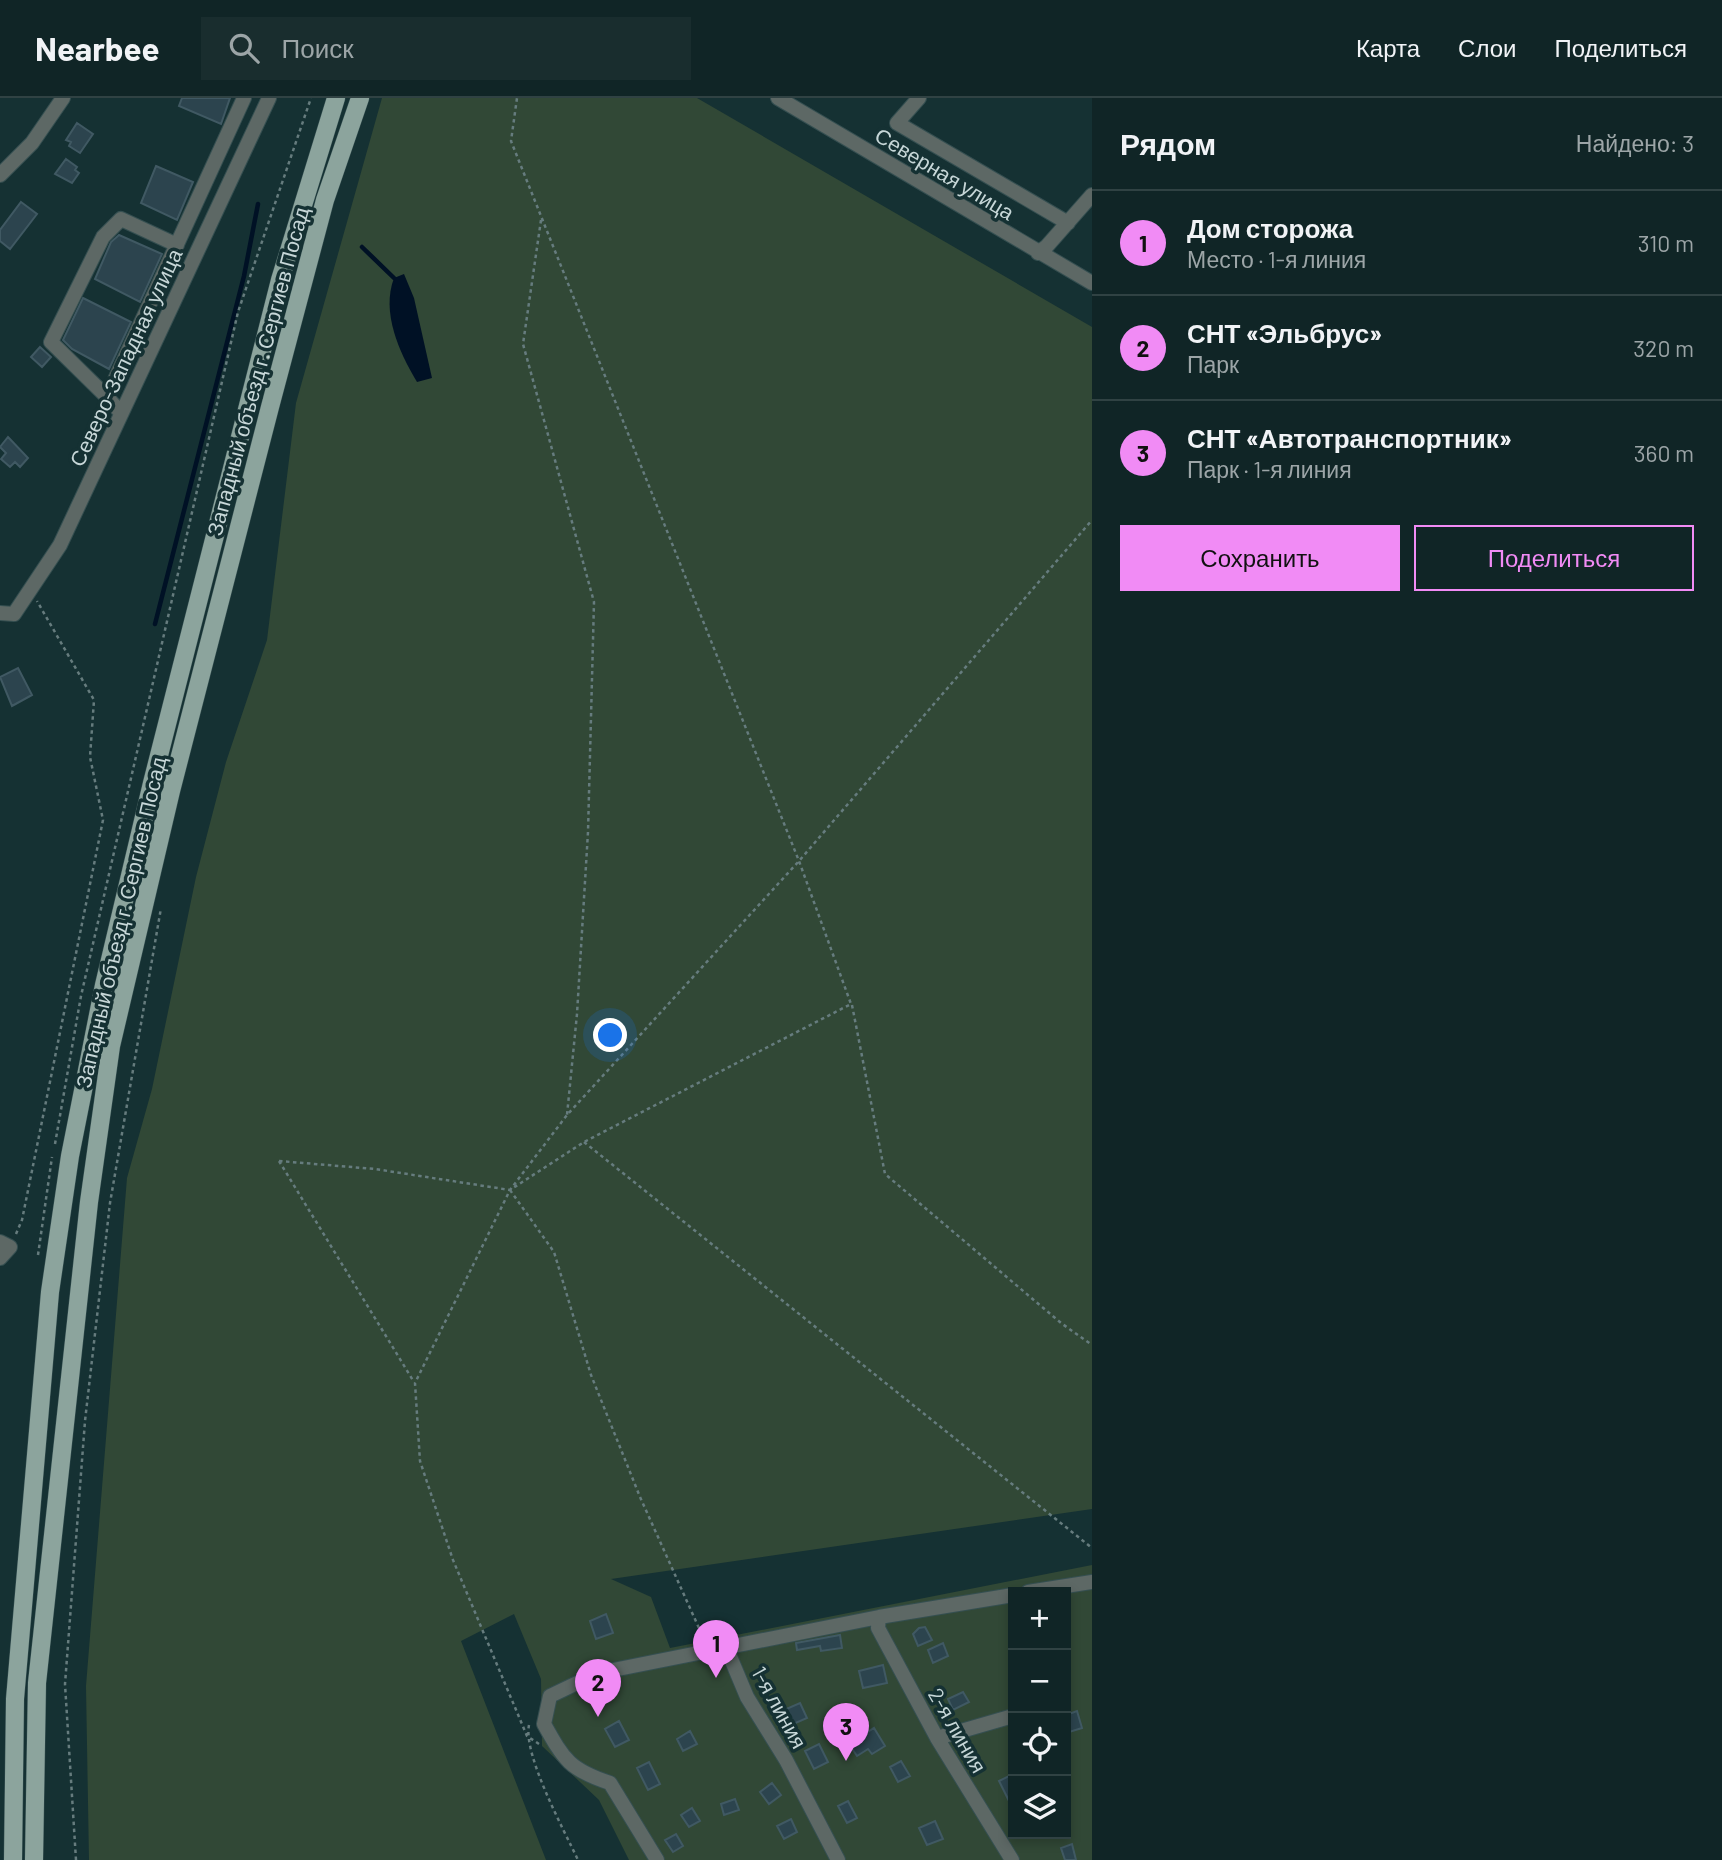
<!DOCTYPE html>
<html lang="ru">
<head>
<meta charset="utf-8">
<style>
  body { margin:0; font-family:Barlow,sans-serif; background:#192d2e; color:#f1f3f6 }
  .controls { position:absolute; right:21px; bottom:21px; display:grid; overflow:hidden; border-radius:0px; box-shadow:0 4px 10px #0003 }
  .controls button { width:63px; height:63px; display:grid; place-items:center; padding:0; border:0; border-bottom:2px solid #304243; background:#102526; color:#f1f3f6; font:35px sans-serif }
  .you { position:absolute; left:611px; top:938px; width:24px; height:24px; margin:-18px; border:5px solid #fff; border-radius:50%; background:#1a73e8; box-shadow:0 0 0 10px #1a73e833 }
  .badge { display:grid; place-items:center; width:46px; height:46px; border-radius:50%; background:#f18bf5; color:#111; font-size:23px; font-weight:700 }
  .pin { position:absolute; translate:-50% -58px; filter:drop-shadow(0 2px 4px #0008) }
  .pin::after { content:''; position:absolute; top:37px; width:24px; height:21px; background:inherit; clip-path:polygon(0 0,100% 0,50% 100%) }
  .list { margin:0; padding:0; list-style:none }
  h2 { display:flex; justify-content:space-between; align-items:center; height:91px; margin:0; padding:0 28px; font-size:30px }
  h2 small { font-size:23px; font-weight:400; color:#9ca5a7 }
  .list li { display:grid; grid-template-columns:46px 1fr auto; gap:21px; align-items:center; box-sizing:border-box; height:105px; padding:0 28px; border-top:2px solid #304243 }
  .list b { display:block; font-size:26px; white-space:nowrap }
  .list p { margin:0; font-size:23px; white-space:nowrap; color:#9ca5a7 }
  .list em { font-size:23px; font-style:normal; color:#9ca5a7 }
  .actions { display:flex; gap:14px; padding:21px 28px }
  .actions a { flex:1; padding:16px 0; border:2px solid #f18bf5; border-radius:0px; text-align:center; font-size:24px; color:#f18bf5 }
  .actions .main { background:#f18bf5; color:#111 }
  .icon { flex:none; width:38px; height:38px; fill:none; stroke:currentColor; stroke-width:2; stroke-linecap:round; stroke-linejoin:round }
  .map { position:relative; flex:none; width:1092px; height:1762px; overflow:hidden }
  header { display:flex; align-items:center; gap:42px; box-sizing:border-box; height:98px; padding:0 35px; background:#102526; border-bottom:2px solid #304243 }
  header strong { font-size:33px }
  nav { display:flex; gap:38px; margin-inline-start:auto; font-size:24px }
  .search { width:490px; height:63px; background:#192d2e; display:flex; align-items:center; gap:18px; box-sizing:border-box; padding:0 24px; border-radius:0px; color:#9ca5a7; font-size:26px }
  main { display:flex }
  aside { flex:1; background:#102526 }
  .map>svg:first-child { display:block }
</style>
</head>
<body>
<header>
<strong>Nearbee</strong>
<div class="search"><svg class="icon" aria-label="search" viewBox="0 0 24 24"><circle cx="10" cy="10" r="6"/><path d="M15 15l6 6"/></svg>Поиск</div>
<nav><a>Карта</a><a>Слои</a><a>Поделиться</a></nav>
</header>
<main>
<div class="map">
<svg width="1092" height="1762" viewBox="0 0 1092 1762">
  <rect width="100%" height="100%" fill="#153133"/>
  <path fill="#314836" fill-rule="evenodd" d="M382,0H697L1092,229V1411L611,1481L651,1499L670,1550L1092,1467V1762H629L599,1702L542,1648L541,1581L514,1516L461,1543L546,1762H89L86,1588L127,1080L152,991L196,779L226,664L267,542L296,305ZM1013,1494H1066V1736H1013Z"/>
  <path fill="#001125" d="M404,176L414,200L432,280L417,284C399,254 381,214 394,180Z"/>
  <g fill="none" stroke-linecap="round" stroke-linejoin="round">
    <path stroke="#001125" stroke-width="4.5" d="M362,149L394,180
      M155,526L244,178L258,106"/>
  </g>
  <path fill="#2c444e" stroke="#405963" stroke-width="2" d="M182,0H230L221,26L179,8Z
    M77,25L93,36L80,55L69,48L71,44L66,42Z
    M66,61L77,69L75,72L79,75L72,85L55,76Z
    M156,68L193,84L177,122L141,105Z
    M21,104L37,116L10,151L0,143V132Z
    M119,137L162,156L140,204L95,181L111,144Z
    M83,200L131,224L109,271L72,251L63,242Z
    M40,249L51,259L42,269L31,259Z
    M8,339L28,360L20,369L15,364L10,369L1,361L6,355L0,349Z
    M18,570L32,597L12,608L0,579Z
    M606,1516L613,1535L596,1541L590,1523Z
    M925,1529L932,1542L918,1548L913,1536L919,1530Z
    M840,1537L842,1550L821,1553L820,1548L797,1552L796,1545Z
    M943,1545L948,1558L933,1565L928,1552Z
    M883,1567L887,1585L863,1590L859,1573Z
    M963,1594L969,1604L953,1612L948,1601Z
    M800,1605L807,1620L791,1627L784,1612Z
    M1077,1613L1082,1630L1066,1635V1617Z
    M619,1623L629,1642L615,1649L605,1631Z
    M874,1630L885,1648L872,1656L868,1651L857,1658L849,1646Z
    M690,1633L697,1646L683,1653L677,1641Z
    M819,1646L828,1664L814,1671L805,1653Z
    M901,1663L910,1678L898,1684L890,1669Z
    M649,1664L660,1686L648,1692L637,1670Z
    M1013,1676V1711L999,1683Z
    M772,1685L781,1697L769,1706L760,1694Z
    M735,1701L739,1712L724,1717L721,1706Z
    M848,1703L857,1720L847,1725L838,1708Z
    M692,1710L700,1723L689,1729L681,1717Z
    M791,1721L797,1734L784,1741L777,1728Z
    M935,1723L943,1741L927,1747L919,1730Z
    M676,1736L683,1748L673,1754L665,1742Z
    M1072,1746L1076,1762H1065L1061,1750Z"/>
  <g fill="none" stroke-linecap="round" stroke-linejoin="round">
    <g stroke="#354f51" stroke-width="16">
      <path id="minor" d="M778,0L1092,185
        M919,0L897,25L1068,125
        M0,77L32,45L63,0
        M1038,155L1047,148L1092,97
        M107,299L51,244L103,139L121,121L177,147
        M121,315L107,299L244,0
        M0,515L14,516L60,447L269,0
        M0,1144L10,1149L0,1160
        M1028,1494L1092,1484
        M879,1519L878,1530L937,1640L1012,1762
        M726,1549L747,1599L786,1662L838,1762
        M937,1640L1013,1618
        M657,1762L610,1685C570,1672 564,1662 544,1626L550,1598L598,1575L879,1519L1013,1497"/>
    </g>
    <g stroke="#354f51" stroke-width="19">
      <path id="major" d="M13,1762L15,1601L50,1194L70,1058L104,887L152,685L280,182L336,0
        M34,1762L37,1585L89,1104L111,948L171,693L270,309L325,102L360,0"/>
    </g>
    <path stroke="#667c7e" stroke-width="2.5" stroke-dasharray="3.5 3.5" stroke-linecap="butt" d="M541,122L523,246L594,504L588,734L577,916L567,1017
      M852,907L885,1076L1061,1225L1092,1247
      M584,1044L1092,1450
      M55,1046L81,898L238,214L311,0
      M279,1063L375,1071L510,1092L584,1044L851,906L799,763L511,43L517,0
      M279,1063L414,1284
      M510,1092L554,1154L591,1277L640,1399L703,1539
      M16,1136L22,1122L103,722L90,659L94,602L37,503
      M38,1157L52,1059
      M529,1627C523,1657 564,1732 578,1762
      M539,1646L527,1638L453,1462L420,1363L415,1285L510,1092L567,1017L799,763L1092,422
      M76,1762L65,1586L85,1323L110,1105L161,810"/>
    <use href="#minor" stroke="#5d6865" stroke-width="14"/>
    <use href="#major" stroke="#8ca49d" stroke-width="18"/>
  </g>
  <g text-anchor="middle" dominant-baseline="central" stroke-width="7" stroke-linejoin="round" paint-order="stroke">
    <g font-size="21" fill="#c7d7d8" stroke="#153133">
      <text transform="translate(945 75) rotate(31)">Северная улица</text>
      <text transform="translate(125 259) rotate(-65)">Северо-Западная улица</text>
      <text transform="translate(257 273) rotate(-75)">Западный объезд г. Сергиев Посад</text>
      <text transform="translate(120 824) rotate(-77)">Западный объезд г. Сергиев Посад</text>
      <text transform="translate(780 1609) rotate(61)">1-я линия</text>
      <text transform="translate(958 1632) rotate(60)">2-я линия</text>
    </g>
  </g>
</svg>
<div class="controls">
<button>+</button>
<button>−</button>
<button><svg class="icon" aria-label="locate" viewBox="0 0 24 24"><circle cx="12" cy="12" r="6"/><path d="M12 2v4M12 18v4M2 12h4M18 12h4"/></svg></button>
<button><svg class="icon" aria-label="layers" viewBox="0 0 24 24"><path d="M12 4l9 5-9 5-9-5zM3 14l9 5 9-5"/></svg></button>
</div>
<div class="you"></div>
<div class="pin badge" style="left:716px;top:1580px">1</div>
<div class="pin badge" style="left:598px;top:1619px">2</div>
<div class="pin badge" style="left:846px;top:1663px">3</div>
</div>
<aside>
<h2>Рядом<small>Найдено: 3</small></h2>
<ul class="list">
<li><span class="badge">1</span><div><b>Дом сторожа</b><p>Место · 1-я линия</p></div><em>310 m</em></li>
<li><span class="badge">2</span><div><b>СНТ «Эльбрус»</b><p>Парк</p></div><em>320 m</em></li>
<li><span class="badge">3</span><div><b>СНТ «Автотранспортник»</b><p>Парк · 1-я линия</p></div><em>360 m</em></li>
</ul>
<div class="actions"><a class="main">Сохранить</a><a>Поделиться</a></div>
</aside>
</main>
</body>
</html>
